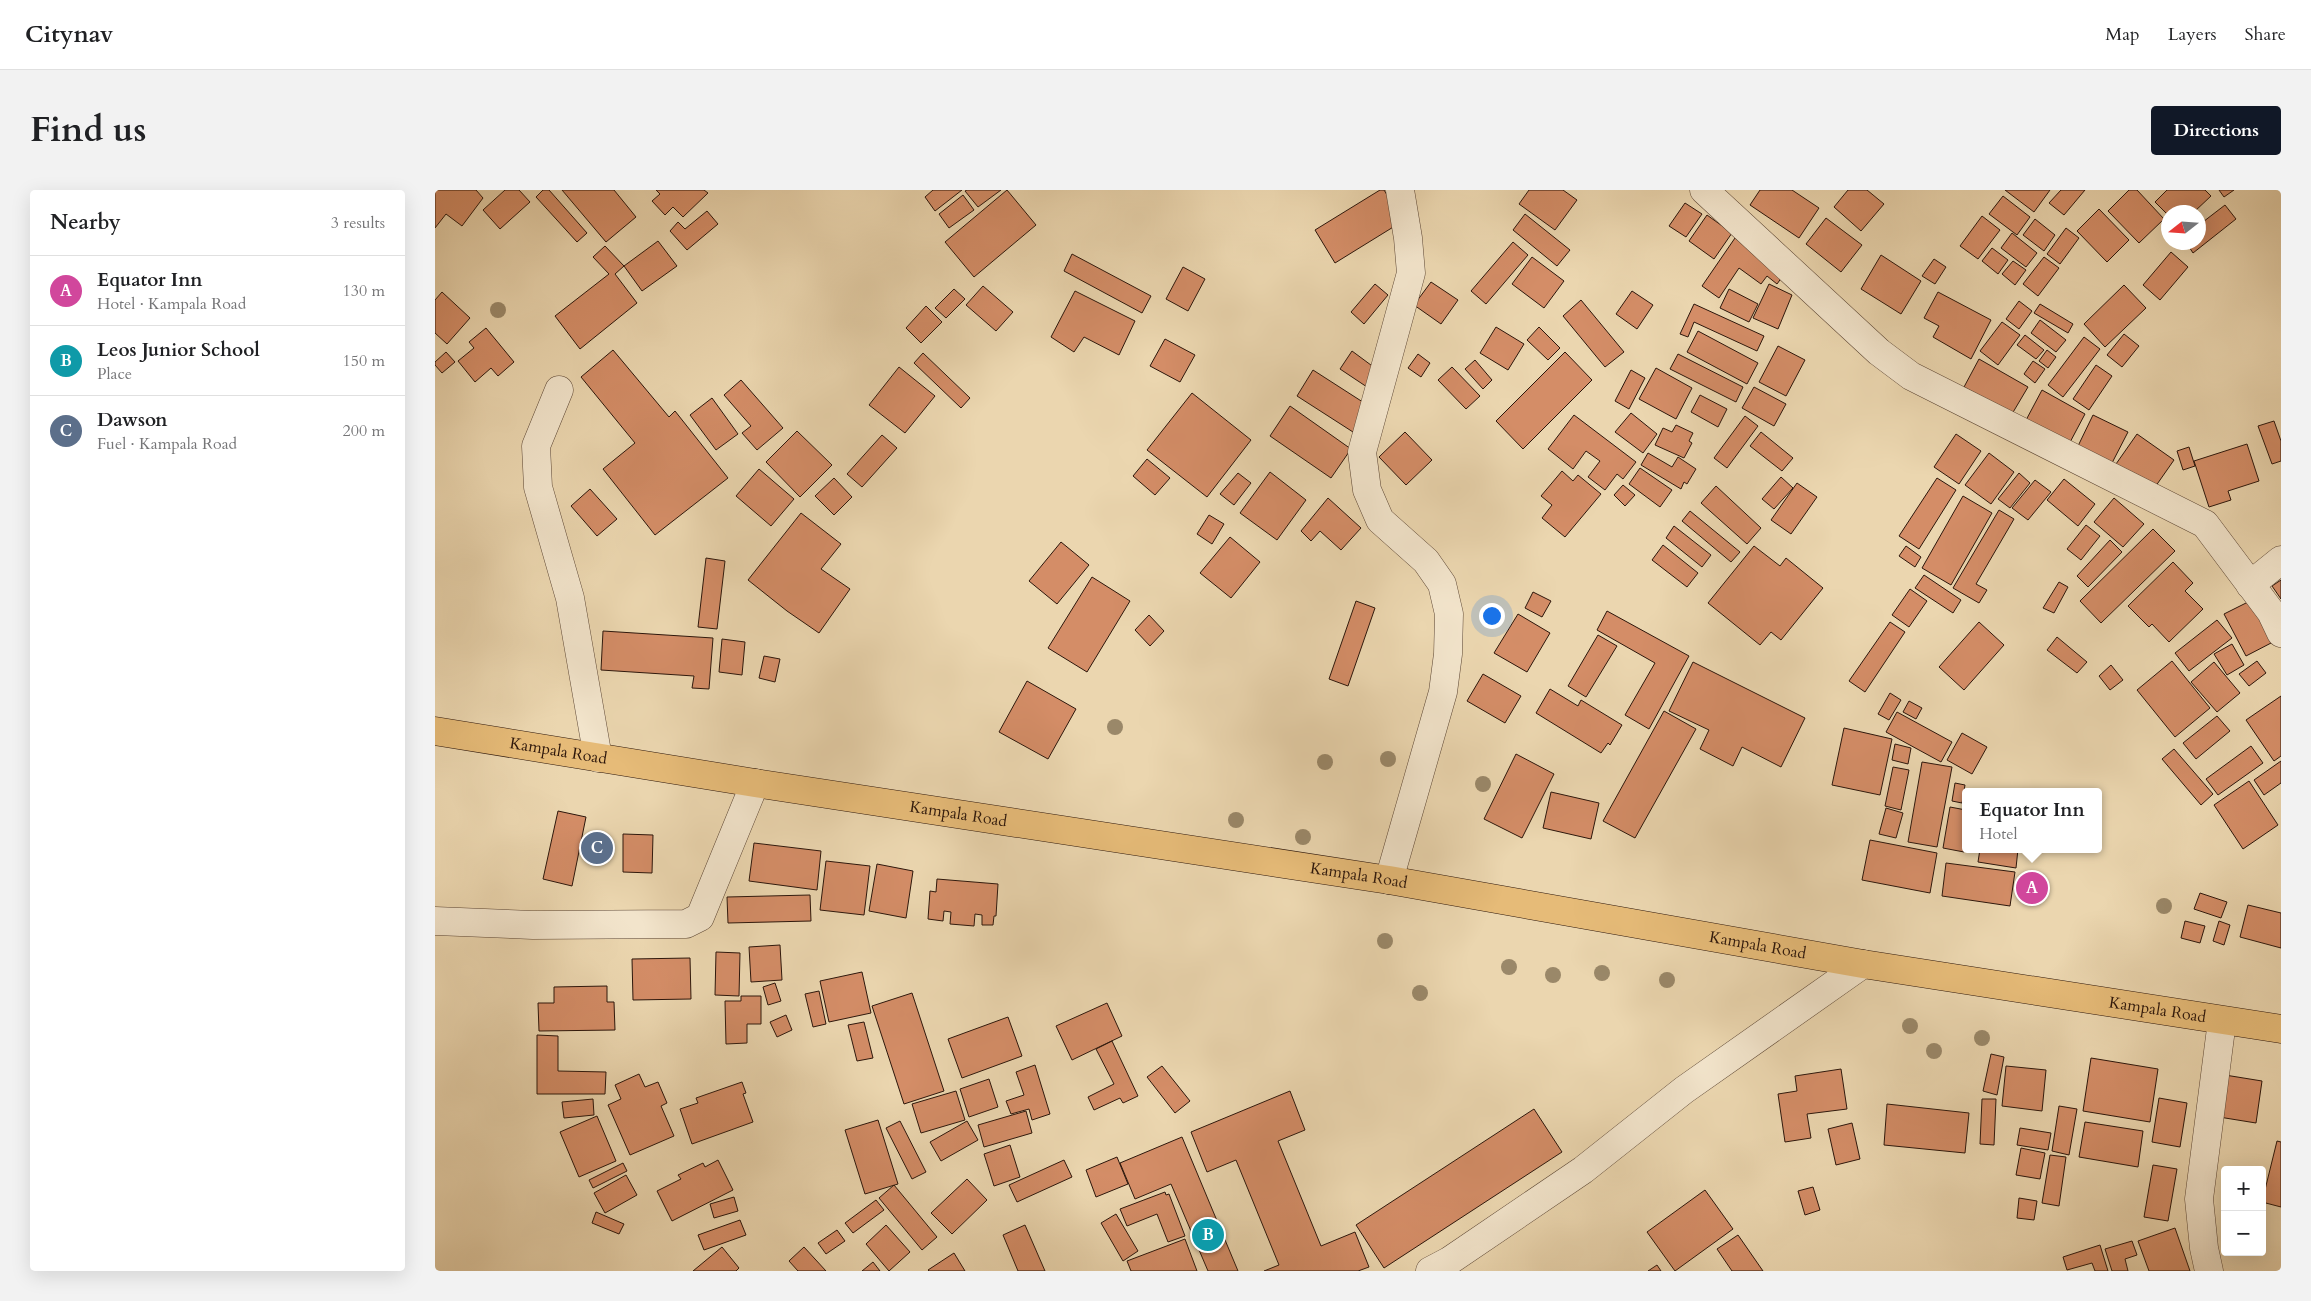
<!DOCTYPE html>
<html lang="en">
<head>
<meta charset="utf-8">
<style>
  body { margin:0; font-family:Cardo,serif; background:#f2f2f2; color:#202124 }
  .controls { position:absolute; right:15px; bottom:15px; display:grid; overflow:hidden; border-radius:5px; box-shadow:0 5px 20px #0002 }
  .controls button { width:45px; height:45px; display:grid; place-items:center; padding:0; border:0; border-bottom:1px solid #e0e0e0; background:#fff; color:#202124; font:25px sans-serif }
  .compass { position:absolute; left:1726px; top:15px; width:45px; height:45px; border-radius:50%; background:#fff; box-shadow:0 5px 20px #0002; rotate:253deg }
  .you { position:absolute; left:1056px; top:425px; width:18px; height:18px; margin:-12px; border:4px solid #fff; border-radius:50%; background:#1a73e8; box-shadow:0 0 0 8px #1a73e833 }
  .badge { display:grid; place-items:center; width:32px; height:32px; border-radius:50%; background:#111827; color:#fff; font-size:16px; font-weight:700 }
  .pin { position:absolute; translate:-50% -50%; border:2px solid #fff; box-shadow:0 1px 5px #0006 }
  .popup { position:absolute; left:1527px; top:598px; width:140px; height:65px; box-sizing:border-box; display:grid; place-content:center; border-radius:5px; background:#fff; filter:drop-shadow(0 1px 4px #0005); font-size:16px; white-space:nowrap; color:#757577 }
  .popup b { font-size:19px; color:#202124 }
  .popup::after { content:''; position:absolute; left:50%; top:100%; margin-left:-10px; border:10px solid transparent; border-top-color:#fff }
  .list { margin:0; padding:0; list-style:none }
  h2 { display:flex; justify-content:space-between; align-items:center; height:65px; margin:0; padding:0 20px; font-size:21px }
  h2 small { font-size:16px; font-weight:400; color:#757577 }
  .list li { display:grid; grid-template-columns:32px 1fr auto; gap:15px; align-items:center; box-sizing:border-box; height:70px; padding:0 20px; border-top:1px solid #e0e0e0 }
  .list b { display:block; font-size:19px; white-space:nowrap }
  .list p { margin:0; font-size:16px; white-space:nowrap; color:#757577 }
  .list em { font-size:16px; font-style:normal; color:#757577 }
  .map { position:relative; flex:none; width:1846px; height:1081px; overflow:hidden; border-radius:5px }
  header { display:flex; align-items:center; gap:30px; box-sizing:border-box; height:70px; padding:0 25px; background:#fff; border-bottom:1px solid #e0e0e0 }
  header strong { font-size:24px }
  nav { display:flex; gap:28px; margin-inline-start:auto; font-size:18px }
  .intro { display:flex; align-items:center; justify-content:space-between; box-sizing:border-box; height:120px; padding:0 30px }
  h1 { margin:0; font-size:35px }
  .button { padding:12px 22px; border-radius:5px; background:#111827; color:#fff; font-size:18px; font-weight:700 }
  main { display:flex; gap:30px; padding:0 30px }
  aside { flex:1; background:#fff; border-radius:5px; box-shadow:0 5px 20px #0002 }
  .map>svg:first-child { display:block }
</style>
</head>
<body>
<header>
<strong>Citynav</strong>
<nav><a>Map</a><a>Layers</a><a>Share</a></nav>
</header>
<div class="intro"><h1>Find us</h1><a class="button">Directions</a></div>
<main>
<aside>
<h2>Nearby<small>3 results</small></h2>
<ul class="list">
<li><span class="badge" style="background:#d1479c">A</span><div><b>Equator Inn</b><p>Hotel · Kampala Road</p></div><em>130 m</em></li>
<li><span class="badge" style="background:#0f9aa8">B</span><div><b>Leos Junior School</b><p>Place</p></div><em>150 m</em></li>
<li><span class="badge" style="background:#5c6f8a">C</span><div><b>Dawson</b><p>Fuel · Kampala Road</p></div><em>200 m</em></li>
</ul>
</aside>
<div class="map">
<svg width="1846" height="1081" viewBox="0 0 1846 1081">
  <rect width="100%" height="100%" fill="#ebd6af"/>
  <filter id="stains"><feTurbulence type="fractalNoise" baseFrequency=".004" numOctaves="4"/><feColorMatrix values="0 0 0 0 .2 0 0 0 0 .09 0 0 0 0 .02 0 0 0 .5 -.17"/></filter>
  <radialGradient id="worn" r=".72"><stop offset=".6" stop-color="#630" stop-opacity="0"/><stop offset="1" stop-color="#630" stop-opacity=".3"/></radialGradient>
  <path fill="#d48d67" stroke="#2c160b" d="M0,0H41L48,8L27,36L11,24L0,38Z
    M70,0H84L95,12L65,39L48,20Z
    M108,0H114L152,43L142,52L101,7Z
    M127,0H179L201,27L171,52Z
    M221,0H269L273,3L248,27L238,17L230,25L217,11L225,4Z
    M498,0H527L500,21L490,7Z
    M532,0H566L543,17L530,1Z
    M572,0L601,35L539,87L510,52Z
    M945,0H949L968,31L900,73L880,40Z
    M1094,0H1128L1142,10L1120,40L1084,14Z
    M1325,0H1357L1384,18L1364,48L1315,15Z
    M1413,0H1432L1449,14L1426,41L1399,17Z
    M1570,0H1615L1599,22Z
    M1626,0H1650L1629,25L1614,13Z
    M1694,0H1702L1729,29L1704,53L1673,21Z
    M1732,0H1770L1776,6L1759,22H1734V26L1720,12Z
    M1784,0H1799L1789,7Z
    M528,5L539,20L514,38L504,24Z
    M1568,6L1595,27L1582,45L1554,24Z
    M1250,13L1267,24L1251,47L1234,36Z
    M1790,15L1801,29L1758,63L1751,52H1764V35Z
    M1664,19L1694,50L1672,72L1642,41Z
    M272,21L283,34L252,60L235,41L243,32L250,39Z
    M1090,24L1135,60L1122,76L1078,40Z
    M1272,25L1297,43L1279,69L1254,51Z
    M1547,26L1565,40L1543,69L1525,56Z
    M1391,28L1427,55L1406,82L1371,54Z
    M1600,29L1620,45L1609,61L1588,45Z
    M1631,38L1644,48L1625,74L1612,64Z
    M1577,43L1602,63L1591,77L1566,58Z
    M1300,48L1350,83L1342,94L1332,86L1326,94L1304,78L1284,108L1267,96Z
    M223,51L242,76L207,101L189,76Z
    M1078,52L1093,65L1051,114L1036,101Z
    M170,56L189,76L180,84L202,113L145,159L120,126L174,84L158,67Z
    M1557,58L1573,70L1563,84L1547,71Z
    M1736,62L1753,77L1725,110L1708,95Z
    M637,64L716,106L707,123L629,81Z
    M1446,65L1486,91L1466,124L1426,99Z
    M1097,67L1129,91L1109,118L1077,94Z
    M1609,67L1624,78L1603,106L1588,94Z
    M1499,69L1511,77L1500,94L1487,86Z
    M1578,71L1591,80L1580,95L1567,84Z
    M748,77L770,89L753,121L731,109Z
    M996,92L1023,110L1006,134L979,115Z
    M940,94L953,105L929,134L916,122Z
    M1334,94L1357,105L1343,139L1318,128Z
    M1689,95L1711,118L1670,157L1649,134Z
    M548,96L578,122L561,141L531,115Z
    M519,99L530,109L511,128L500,118Z
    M1294,99L1323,114L1314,132L1285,118Z
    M640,101L700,131L684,165L649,147L639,162L616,147Z
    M1197,101L1218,115L1202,139L1181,124Z
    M7,102L35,128L12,154L0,143V110Z
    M1503,102L1556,130L1536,169L1498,147L1504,136L1489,128Z
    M1146,110L1189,162L1170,177L1128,126Z
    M1584,111L1597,121L1584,139L1571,129Z
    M1259,114L1329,146L1322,161L1259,132L1253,147L1245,144Z
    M1605,114L1638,134L1633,143L1599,123Z
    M491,116L507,132L486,153L471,138Z
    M1605,130L1631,150L1621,162L1596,143Z
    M1567,132L1585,145L1563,175L1545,161Z
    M1061,137L1089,154L1073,180L1045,163Z
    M1104,137L1125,158L1113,170L1092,150Z
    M51,138L79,172L63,186L56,178L40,192L23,171L39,158L34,152Z
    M1263,141L1323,173L1312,194L1252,162Z
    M1689,144L1704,156L1687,177L1672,165Z
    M1590,145L1609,160L1601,169L1582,155Z
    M1649,147L1665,159L1628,207L1613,195Z
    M730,149L760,165L745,192L715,176Z
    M1343,156L1370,170L1351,206L1324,192Z
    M178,160L234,227L240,221L293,288L220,345L168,279L200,253L146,187Z
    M1612,160L1621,167L1613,178L1604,171Z
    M917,161L944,181L932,197L905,179Z
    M11,162L20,172L7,183L0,175V172Z
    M1130,162L1157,190L1088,259L1061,231Z
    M488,163L535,208L526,218L479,173Z
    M983,164L995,173L986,187L973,178Z
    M1243,164L1308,197L1301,212L1235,179Z
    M1544,169L1593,197L1577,224L1529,197Z
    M1040,170L1057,190L1048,199L1030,179Z
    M1598,171L1610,179L1600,193L1589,184Z
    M1661,175L1677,186L1654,220L1638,209Z
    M464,177L500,206L470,243L434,215Z
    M1017,177L1045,206L1031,219L1003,190Z
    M1221,178L1257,198L1241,229L1204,209Z
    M878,180L934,216L918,242L862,206Z
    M1196,180L1210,188L1194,219L1180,211Z
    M306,190L348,238L322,260L307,243L316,236L289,205Z
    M1319,197L1351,214L1339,236L1307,218Z
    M1607,200L1650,224L1633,256L1590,232Z
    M757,203L816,250L772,307L712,260Z
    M1265,205L1292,219L1283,237L1256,222Z
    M277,208L303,244L281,260L255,225Z
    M855,216L916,259L896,288L835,246Z
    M1196,223L1222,244L1208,263L1180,242Z
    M1139,225L1201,272L1188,289L1182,284L1170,300L1153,287L1165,271L1151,261L1138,279L1113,259Z
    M1658,225L1693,242L1677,273L1643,256Z
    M1310,226L1323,236L1292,278L1279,268Z
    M1839,231L1846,251V271L1837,274L1823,236Z
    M1241,235L1258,243L1254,251L1257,253L1249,268L1220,255L1228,238L1237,242Z
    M362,241L397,275L365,307L331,272Z
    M970,242L997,270L971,295L944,267Z
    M1326,242L1358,268L1347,281L1315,256Z
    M1521,244L1546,261L1524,294L1499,277Z
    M1702,244L1739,270L1718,300L1681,274Z
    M447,245L462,258L427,297L412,284Z
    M1812,254L1824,291L1793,301L1796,310L1774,317L1759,271Z
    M1754,257L1760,276L1748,280L1742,261Z
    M1213,263L1237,277L1243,267L1261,279L1252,294L1249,292L1246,299L1206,275Z
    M1554,263L1579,282L1556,314L1530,295Z
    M712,269L735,288L720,305L698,286Z
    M1205,278L1237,300L1225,317L1194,294Z
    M324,279L359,309L336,336L301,306Z
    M1127,281L1138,291L1143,285L1166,304L1130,347L1107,328L1117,315L1106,306Z
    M835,282L871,310L842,350L805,323Z
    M803,283L816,293L799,315L785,304Z
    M1584,283L1595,293L1575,318L1563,309Z
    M1346,287L1358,298L1339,319L1327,309Z
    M399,288L417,307L399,325L380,306Z
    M1502,288L1521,300L1484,359L1464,346Z
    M1629,289L1660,314L1643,336L1612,310Z
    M1600,290L1616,302L1593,330L1577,318Z
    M1362,293L1382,307L1356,344L1336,330Z
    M1188,295L1200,305L1190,316L1179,305Z
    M1281,296L1326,338L1312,354L1266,313Z
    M155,299L182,329L162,346L136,316Z
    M1528,306L1557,323L1516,395L1487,378Z
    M893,308L926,338L906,360L885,341L876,351L866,341Z
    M1679,308L1709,334L1688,357L1659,332Z
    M1564,320L1579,329L1541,394L1552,400L1544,413L1518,398Z
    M1255,321L1305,362L1296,372L1247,331Z
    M366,323L406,354L386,379L415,399L384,443L352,421L313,390Z
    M774,325L789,334L777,354L762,344Z
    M1651,335L1665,346L1646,370L1632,359Z
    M1239,336L1276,365L1267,377L1231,348Z
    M1718,339L1740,361L1666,433L1645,411Z
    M795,347L825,372L796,408L765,383Z
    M1675,350L1687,362L1653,397L1642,386Z
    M626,352L654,375L622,414L594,391Z
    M1228,355L1263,383L1252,397L1217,370Z
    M1319,356L1345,376L1351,368L1388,398L1346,450L1336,442L1325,455L1273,413Z
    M1471,356L1486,367L1480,377L1464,366Z
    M271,368L290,371L282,439L263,437Z
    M1738,372L1758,393L1750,401L1768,419L1734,452L1717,434L1714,437L1693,416Z
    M1489,385L1526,410L1518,423L1480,398Z
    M657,387L695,411L652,482L613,458Z
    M1846,390V409L1837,396Z
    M1624,392L1633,397L1619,423L1608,418Z
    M1475,399L1492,411L1474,437L1457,425Z
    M1098,402L1116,411L1107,427L1090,418Z
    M1817,410L1838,452L1811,466L1789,424Z
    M921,411L940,418L913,496L894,489Z
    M1172,421L1254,466L1214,539L1190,525L1220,473L1162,440Z
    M1083,424L1115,443L1092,482L1059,463Z
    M714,425L729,441L715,456L700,440Z
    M1782,430L1797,448L1754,481L1740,463Z
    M1455,432L1470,442L1430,502L1414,491Z
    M1544,432L1569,455L1529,500L1504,477Z
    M168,441L278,448L274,499L257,498L259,486L166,480Z
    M1163,445L1182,456L1151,507L1133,496Z
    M1622,447L1652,472L1642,483L1612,460Z
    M287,449L310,452L307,485L284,482Z
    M1797,454L1809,475L1792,485L1779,464Z
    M329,466L345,469L340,492L324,488Z
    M1737,471L1775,518L1740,547L1702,500Z
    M1822,471L1831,483L1814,496L1804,484Z
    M1258,472L1370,528L1346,577L1307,557L1298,576L1265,559L1274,540L1234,521Z
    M1779,472L1805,503L1782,522L1756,492Z
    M1676,475L1688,490L1675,500L1664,486Z
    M1048,484L1086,506L1070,533L1032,511Z
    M592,491L641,519L613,569L564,542Z
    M1115,499L1143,516L1146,510L1187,535L1175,555L1173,553L1166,563L1101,523Z
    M1455,503L1466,510L1454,530L1443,524Z
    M1846,506V566L1839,571L1811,530Z
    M1474,511L1487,518L1481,529L1468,522Z
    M1229,521L1261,539L1200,648L1168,631Z
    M1462,522L1517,552L1506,572L1451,542Z
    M1782,526L1795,541L1761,569L1748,553Z
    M1409,538L1457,549L1445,605L1397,595Z
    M1527,543L1552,557L1537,584L1512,570Z
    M1460,554L1476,558L1473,574L1457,570Z
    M1816,556L1828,573L1783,605L1771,589Z
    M1739,559L1778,604L1766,615L1727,569Z
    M1081,564L1119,584L1087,648L1049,629Z
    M1846,571V593L1829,605L1819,590Z
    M1487,572L1517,577L1502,657L1473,652Z
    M1458,577L1474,580L1466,620L1450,616Z
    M1814,591L1843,635L1808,659L1779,615Z
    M1520,593L1530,595L1527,613L1517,611Z
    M1116,602L1164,613L1156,649L1108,638Z
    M1515,617L1531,620L1529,662L1508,658Z
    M1451,618L1468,623L1461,648L1444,644Z
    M123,621L151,627L137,696L108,689Z
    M188,644L218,645L217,683L188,682Z
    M1435,650L1502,663L1495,703L1427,690Z
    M319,653L386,661L382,700L314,691Z
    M1545,659H1583L1581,678L1543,672Z
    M391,671L435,676L429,725L385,720Z
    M1511,673L1580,682L1575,716L1507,706Z
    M442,674L478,681L471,728L434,721Z
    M502,689L563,694L561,726H559L558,735H547V725L540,724L539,736L515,734L516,722L509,721L508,731L493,729L495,701L501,702Z
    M1765,703L1792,712L1786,728L1759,719Z
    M375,705L376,731L293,733L292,707Z
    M1813,715L1846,723V758L1805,747Z
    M1750,731L1770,736L1765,753L1746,748Z
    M1784,731L1795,735L1789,755L1778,751Z
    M345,755L347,790L316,792L314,757Z
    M281,762L305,763L304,806L280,805Z
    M255,768L256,809L198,810L197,769Z
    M427,782L436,823L394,832L385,791Z
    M340,793L346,811L333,815L328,797Z
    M172,796V812H179L180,840L104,841L103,813H119V797Z
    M384,801L391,834L378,837L370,804Z
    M477,803L509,901L469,914L437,816Z
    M306,806H326V834H312V853L291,854L290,811H306Z
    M672,813L687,846L637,870L621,836Z
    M351,825L357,840L342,847L335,832Z
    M573,827L587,866L527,888L513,849Z
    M429,832L438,868L422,871L413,835Z
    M102,845L123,846V881L171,882L170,904H102Z
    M677,851L703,906L688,913L685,908L659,920L653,907L679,894L661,859Z
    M1556,864L1569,867L1562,905L1548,901Z
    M1656,868L1723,879L1715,932L1648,921Z
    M600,875L615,924L597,930L594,919L576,924L571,911L589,905L581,882Z
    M727,876L755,911L740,923L712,887Z
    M1571,876L1611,880L1607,921L1567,916Z
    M1406,879L1412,919L1372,924L1376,948L1350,952L1343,904L1362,901L1360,886Z
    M204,884L210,897L223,892L232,913L226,916L239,946L195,965L173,915L186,909L180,895Z
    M1790,885L1827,891L1821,933L1784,927Z
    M554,889L563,917L534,927L525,899Z
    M307,892L311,903L308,904L318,932L257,954L245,919L263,913L261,908Z
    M521,901L530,930L486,943L477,914Z
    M855,901L870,940L843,951L886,1056L920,1042L934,1077L923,1081H829L844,1075L801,970L772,982L756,942Z
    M1724,908L1752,913L1745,957L1717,952Z
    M158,909L159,925L129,928L127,912Z
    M1547,909H1561L1559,955L1545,954Z
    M1452,914L1534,923L1530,963L1449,955Z
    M1624,916L1642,919L1634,965L1617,961Z
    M1099,919L1127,962L949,1078L921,1035Z
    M591,921L597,943L549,957L543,935Z
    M162,926L181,971L144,987L125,942Z
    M443,930L463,994L430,1004L410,940Z
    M465,931L491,982L477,989L451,938Z
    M532,931L543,950L506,971L495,952Z
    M1650,932L1708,941L1703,977L1644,967Z
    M1417,933L1425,969L1401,975L1393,939Z
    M1585,938L1616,943L1613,960L1582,955Z
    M747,947L803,1081H773L736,994L700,1009L685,973Z
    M1842,951L1846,952V1017L1827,1012Z
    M575,955L585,987L559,996L549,964Z
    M1586,958L1610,963L1605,989L1581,985Z
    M1615,965L1631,967L1624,1016L1607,1013Z
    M682,967L693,994L661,1007L651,980Z
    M283,970L298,1000L237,1031L222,1001L246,989L243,985L268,973L270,977Z
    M629,970L637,987L582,1012L574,995Z
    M188,973L192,981L158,998L154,990Z
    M1718,975L1742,979L1733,1031L1709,1027Z
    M191,985L202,1005L170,1023L159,1003Z
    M532,989L552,1010L517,1044L496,1023Z
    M459,995L502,1047L487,1060L444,1008Z
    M1378,997L1385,1020L1370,1025L1363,1001Z
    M1270,1000L1298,1039L1240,1081L1212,1042Z
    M730,1002L731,1005L734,1004L750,1046L733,1052L722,1024L692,1036L685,1019Z
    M299,1007L303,1021L279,1028L275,1014Z
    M1584,1008L1602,1011L1599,1030L1582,1028Z
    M441,1010L449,1020L418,1043L410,1033Z
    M161,1022L189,1034L184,1044L157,1033Z
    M681,1024L703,1061L688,1071L666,1033Z
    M305,1030L311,1045L269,1060L263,1045Z
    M451,1035L475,1062L454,1081L431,1054Z
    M590,1035L610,1081H583L568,1045Z
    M1740,1038L1755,1081H1714L1703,1051Z
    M402,1040L410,1051L391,1064L383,1053Z
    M1303,1045L1328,1081H1297L1282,1059Z
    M750,1049L762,1081H696L692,1071Z
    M1697,1051L1702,1065L1690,1069L1693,1081H1677L1670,1059Z
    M1665,1055L1673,1081H1660L1657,1073L1632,1080L1628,1067Z
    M287,1057L304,1078L301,1081H258Z
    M369,1057L391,1081H363L354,1071Z
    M519,1063L530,1081H494L493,1080Z
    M438,1072L445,1081H427Z
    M1222,1075L1226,1081H1213Z"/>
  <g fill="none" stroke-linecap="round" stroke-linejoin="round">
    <g stroke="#5c4634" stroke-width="29">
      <path id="minor" d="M1269,0L1444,162L1476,186L1770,334L1836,422L1846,443
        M124,200L101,256L103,297L135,408L163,568
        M1815,395L1846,370
        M954,690L1008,502L1013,464L1014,424L1007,394L991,371L945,330L932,300L927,262L976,83L973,48L965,0
        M0,731L98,735L251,734L265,727L320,593
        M995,1081L1014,1071L1148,980L1249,900L1428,774
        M1774,1081L1769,1058L1764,1009L1787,831"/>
    </g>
    <g stroke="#2c160b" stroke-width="29">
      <g id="primary">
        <path id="s1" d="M0,541L320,593L954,690L1428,774L1846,839"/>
      </g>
    </g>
    <use href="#minor" stroke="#f2e4cb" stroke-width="28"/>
    <use href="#primary" stroke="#e6bb78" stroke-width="28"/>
  </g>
  <g fill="#9a8869">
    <circle cx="63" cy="120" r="8"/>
    <circle cx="680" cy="537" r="8"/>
    <circle cx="953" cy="569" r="8"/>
    <circle cx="890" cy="572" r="8"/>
    <circle cx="1048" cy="594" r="8"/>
    <circle cx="801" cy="630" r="8"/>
    <circle cx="868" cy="647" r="8"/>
    <circle cx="1729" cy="716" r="8"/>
    <circle cx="950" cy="751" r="8"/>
    <circle cx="1074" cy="777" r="8"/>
    <circle cx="1167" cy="783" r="8"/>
    <circle cx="1118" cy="785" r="8"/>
    <circle cx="1232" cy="790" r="8"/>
    <circle cx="985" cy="803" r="8"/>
    <circle cx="1475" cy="836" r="8"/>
    <circle cx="1547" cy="848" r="8"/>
    <circle cx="1499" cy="861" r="8"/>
  </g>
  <g text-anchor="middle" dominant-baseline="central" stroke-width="4" stroke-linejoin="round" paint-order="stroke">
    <g font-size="16" fill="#2c160b" stroke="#f2e4cb">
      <text stroke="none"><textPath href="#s1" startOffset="125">Kampala Road</textPath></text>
      <text stroke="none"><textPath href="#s1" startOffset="530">Kampala Road</textPath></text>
      <text stroke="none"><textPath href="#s1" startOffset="935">Kampala Road</textPath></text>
      <text stroke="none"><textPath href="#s1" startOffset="1340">Kampala Road</textPath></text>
      <text stroke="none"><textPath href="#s1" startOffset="1745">Kampala Road</textPath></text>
    </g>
  </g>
  <rect width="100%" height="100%" filter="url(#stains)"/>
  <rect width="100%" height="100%" fill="url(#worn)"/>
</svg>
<div class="controls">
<button>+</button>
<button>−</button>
</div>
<svg class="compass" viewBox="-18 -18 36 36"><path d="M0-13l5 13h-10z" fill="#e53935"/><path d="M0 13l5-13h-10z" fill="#757577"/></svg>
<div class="you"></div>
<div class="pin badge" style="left:1597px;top:698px;background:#d1479c">A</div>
<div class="popup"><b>Equator Inn</b>Hotel</div>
<div class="pin badge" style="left:773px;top:1045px;background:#0f9aa8">B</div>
<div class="pin badge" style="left:162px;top:658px;background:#5c6f8a">C</div>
</div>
</main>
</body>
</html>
